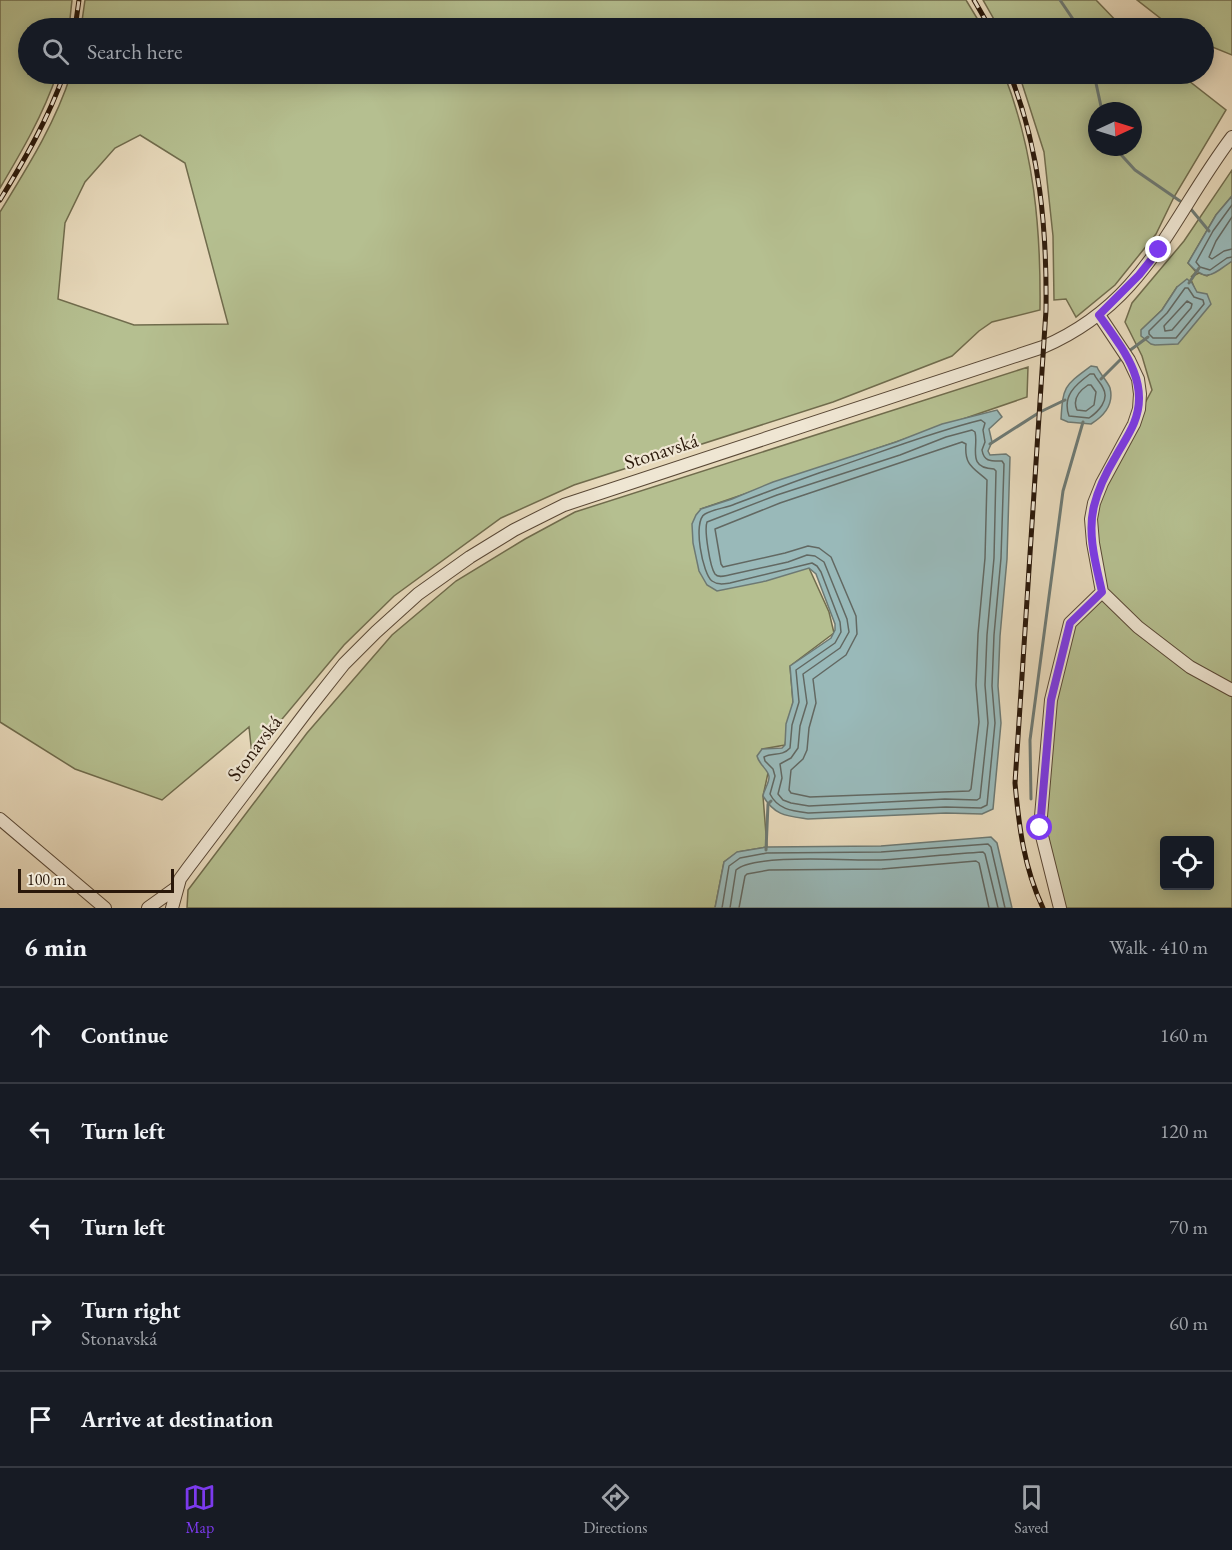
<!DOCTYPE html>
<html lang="en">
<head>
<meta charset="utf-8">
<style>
  body { margin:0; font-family:"EB Garamond",serif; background:#20242c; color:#f1f3f6 }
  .controls { position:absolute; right:18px; bottom:18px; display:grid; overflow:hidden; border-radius:6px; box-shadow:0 3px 15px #0003 }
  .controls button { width:54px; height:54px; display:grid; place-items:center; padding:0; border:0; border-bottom:2px solid #363941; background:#171b24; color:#f1f3f6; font:30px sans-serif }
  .compass { position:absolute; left:1088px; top:102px; width:54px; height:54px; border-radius:50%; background:#171b24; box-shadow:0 3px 15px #0003; rotate:86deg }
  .scale { position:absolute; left:18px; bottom:15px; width:156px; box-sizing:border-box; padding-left:6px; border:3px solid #2a180a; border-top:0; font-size:16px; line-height:21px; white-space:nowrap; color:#2a180a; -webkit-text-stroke:4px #efe6d3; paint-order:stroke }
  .stop { position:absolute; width:18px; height:18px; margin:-14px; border:4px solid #7c3aed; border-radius:50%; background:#fff }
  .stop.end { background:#7c3aed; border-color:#fff; box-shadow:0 2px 6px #0008 }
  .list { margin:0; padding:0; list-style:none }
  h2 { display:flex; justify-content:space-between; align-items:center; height:78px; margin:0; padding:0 24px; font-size:26px }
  h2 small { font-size:20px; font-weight:400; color:#9ea1a6 }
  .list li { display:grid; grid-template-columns:39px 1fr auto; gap:18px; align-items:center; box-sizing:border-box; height:96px; padding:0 24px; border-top:2px solid #363941 }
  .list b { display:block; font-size:22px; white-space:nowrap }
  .list p { margin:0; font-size:20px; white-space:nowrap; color:#9ea1a6 }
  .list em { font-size:20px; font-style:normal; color:#9ea1a6 }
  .icon { flex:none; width:33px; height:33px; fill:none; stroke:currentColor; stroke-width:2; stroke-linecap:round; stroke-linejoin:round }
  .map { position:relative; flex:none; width:1232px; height:908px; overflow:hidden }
  .search { position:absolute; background:#171b24; box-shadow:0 3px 15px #0003; left:18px; right:18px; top:18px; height:66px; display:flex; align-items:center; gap:15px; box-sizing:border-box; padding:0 21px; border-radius:33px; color:#9ea1a6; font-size:22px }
  .sheet { height:558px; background:#171b24 }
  nav { display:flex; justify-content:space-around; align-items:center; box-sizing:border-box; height:84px; border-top:2px solid #363941; background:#171b24; font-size:16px; color:#9ea1a6 }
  nav a { display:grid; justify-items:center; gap:3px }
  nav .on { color:#7c3aed }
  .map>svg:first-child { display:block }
</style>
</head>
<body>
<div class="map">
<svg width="1232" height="908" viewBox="0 0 1232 908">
  <rect width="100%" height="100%" fill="#e7d9bb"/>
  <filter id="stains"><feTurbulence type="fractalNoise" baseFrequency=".00333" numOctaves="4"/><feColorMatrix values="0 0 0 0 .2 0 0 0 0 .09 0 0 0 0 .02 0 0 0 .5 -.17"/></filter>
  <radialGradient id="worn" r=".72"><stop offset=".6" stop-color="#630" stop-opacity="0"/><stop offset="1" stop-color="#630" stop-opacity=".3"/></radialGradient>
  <path fill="#b5bf90" stroke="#706c4d" stroke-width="1.5" fill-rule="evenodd" d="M0,0H72L69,28H28V74H57C43,115 22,151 0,188Z
    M85,0H966L983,28H81Z
    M983,0H1096L1123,28H999Z
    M1137,0H1232V55L1210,46L1204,45V28H1173Z
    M71,74H1004C1034,150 1041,229 1040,310L992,322L979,331L952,356L833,402L574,485L501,518L394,596L344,645L252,755L249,727L162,800L75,769L0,722V212C27,168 55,124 71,74ZM140,135L185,163L228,324L134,325L58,299L65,223L85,182L115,148Z
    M1019,74H1180L1226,110L1174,197L1156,234L1115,285L1076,317L1066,299L1054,300L1053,236L1044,152ZM1097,111H1133V147H1097Z
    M1232,170V196L1216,215L1188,263L1196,272L1191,277L1199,273L1207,276L1232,261V908H1060L1040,828L1051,700L1070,623L1102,592L1093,543L1102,483L1152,390L1142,356L1125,322L1132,303L1184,241ZM1192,282L1196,292L1141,330L1162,310L1177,287ZM1164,840H1210V885H1164Z
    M1028,367L1027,397L701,509L809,568L829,612L834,633L790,666L793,702L785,745L762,749L768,773L763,796L767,847L738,852L724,862L715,908H187L188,890L307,733L392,635L456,581L525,539L575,512Z"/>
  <path fill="#99b9b9" stroke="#6d7973" stroke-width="1.5" d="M1232,196V261C1213,274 1207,284 1188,263L1216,215Z
    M1187,279L1192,283L1197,292L1207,294L1211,304L1178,344L1155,345L1151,344L1141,336V330L1162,310L1177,287Z
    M1091,366L1097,367C1100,374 1108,382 1110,388C1114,404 1104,416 1091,424L1068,422L1061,419C1063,386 1064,386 1091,366Z
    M997,410L1002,417L989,429L992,442L988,451L990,455L1006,454L1010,457L1007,559L1000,636L998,686L1001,723L993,809L982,814L946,813L808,819C787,816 775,816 763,796C764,789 769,784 769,777C769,770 759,765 757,756L762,749L782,748L785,745L786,724L793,702L790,666L831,638L835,630V624L816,574L809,568L766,581L717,591L707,585L699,571L693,543L692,524L696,515L701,509L732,499L773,482L896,442L942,424Z
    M991,837L997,843L1012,908H715L724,862L737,852L767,847L881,846Z"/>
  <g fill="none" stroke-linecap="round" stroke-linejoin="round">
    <path stroke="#626862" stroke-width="1.5" d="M1232,205L1213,231L1196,262L1200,267L1210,270L1227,258L1232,257
      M1232,217L1216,241L1209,257L1212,259L1224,251L1232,249
      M1185,288H1188L1194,297L1203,300L1204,304L1176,338H1153L1149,334V331L1167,313Z
      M1187,301L1192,304L1191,308L1172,330L1165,331L1164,326Z
      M1090,374H1094C1096,379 1101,383 1103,388C1110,400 1098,412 1089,418L1069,416C1062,396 1075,385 1090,374Z
      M1088,385H1091L1096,392L1094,405L1086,411L1077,410C1072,399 1079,391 1088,385Z
      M981,420L985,423L983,430L985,442L982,450C984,462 991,461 1002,461L1004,464L1001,558L994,635L992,686L995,723L987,805L981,808L946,807L809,813C793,811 778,810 770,794L775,776L773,769L765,761L764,757C772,752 782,757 790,748L792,725L799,702L796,670L835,643L841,632L840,622L821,572L817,566L812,563L730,583C723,584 718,585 712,581C703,575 692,521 705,514C714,509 726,508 735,504C765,493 795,481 825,471C877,454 928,433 981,420Z
      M972,430L975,432C979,447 966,468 994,469L996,471L994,558L987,635L985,685L988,723L980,798L977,800L945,799L809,806L791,803L783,800L778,794L782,778L780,764L791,758L798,748L800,726L807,703L803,674L840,648L849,632L847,619L824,562L815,556L807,555L788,562L729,575C724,576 718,578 715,574C710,567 704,530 707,522L777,495L900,455L946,437Z
      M962,442L966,444C964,466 974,468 987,480L985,558L978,634L976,685L979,722L971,789L969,791L810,797L791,793L789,790L791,770L803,759L807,750L809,728L816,703L813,679L846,655L857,634L856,616L831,557L819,548L808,546L785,553L723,567L721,564L715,529L780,503Z
      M722,908L729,866L740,858L767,853L881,852L988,844L991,847L1005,908
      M730,908L736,870C755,853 852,861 881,860C915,858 949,854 983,852L985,854L998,908
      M739,908L745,876L747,874L769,870L882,869L976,861L979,863L989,908"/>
    <path stroke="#6d7973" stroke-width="3" d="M1060,0L1079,28
      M1094,74L1102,111
      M1114,147L1135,170L1180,201
      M1190,208L1209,231
      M1189,283L1199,268
      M1129,351L1148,337
      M1101,379L1122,358
      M990,444L1040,412L1065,400
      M1031,799L1030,740L1063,491L1083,422
      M766,850L768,804L771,801"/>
    <g stroke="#594836" stroke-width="14">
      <path id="minor" d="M1099,315L1129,360L1138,379L1140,394L1139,409L1134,424L1102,483L1094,503L1091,519L1093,543L1102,592L1138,627L1190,667L1232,690
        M0,819L105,908
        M148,908L176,888
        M172,908L180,879L188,868L310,707L344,664L376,632L418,594L470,557L514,530L564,505L1043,347C1146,303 1170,219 1232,137
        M1060,908L1040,828L1051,700L1070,623L1102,592"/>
    </g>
    <use href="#minor" stroke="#efe6d3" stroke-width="12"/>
    <g stroke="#2a180a" stroke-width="5">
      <path id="rail" d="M974,0L990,28
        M75,28L79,0
        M1010,74C1040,150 1047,229 1046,310L1015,783C1019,827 1024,868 1043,908
        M0,200C25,159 48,119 64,74"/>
    </g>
    <use href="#rail" stroke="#efe6d3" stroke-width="3" stroke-dasharray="9" stroke-linecap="butt"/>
  </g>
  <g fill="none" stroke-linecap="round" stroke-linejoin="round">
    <path stroke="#7c3aed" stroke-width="8" d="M1040,828L1051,700L1070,623L1102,592C1096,565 1087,534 1094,506C1098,489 1107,471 1116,456C1122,445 1129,435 1134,423C1151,382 1122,348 1099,315L1139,275L1159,250"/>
  </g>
  <g text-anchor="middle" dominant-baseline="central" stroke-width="4.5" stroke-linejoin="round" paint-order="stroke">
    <g font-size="20" fill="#2a180a" stroke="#efe6d3">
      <text transform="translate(661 451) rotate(-18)">Stonavská</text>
      <text transform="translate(254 748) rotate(-53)">Stonavská</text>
    </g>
  </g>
  <rect width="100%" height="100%" filter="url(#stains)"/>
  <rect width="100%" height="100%" fill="url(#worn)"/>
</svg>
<div class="controls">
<button><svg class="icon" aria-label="locate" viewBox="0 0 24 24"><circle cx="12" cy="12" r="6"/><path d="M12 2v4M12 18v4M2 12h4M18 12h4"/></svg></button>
</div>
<svg class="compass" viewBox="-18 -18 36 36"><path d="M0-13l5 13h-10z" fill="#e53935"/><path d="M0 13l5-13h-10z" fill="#9ea1a6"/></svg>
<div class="scale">100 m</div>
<div class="stop" style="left:1040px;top:828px"></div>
<div class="stop end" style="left:1159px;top:250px"></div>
<div class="search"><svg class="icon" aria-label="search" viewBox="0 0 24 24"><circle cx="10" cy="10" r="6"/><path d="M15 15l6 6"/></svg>Search here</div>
</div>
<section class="sheet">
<h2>6 min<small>Walk · 410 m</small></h2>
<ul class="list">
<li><svg class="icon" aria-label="ahead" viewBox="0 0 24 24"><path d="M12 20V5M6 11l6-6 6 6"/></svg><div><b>Continue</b></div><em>160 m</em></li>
<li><svg class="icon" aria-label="left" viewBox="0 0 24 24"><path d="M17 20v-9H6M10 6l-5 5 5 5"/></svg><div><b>Turn left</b></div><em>120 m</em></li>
<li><svg class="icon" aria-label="left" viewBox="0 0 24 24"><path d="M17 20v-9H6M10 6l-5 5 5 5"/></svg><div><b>Turn left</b></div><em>70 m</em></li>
<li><svg class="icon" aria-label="right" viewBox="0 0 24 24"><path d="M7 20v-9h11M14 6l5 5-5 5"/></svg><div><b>Turn right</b><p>Stonavská</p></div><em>60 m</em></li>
<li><svg class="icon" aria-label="arrive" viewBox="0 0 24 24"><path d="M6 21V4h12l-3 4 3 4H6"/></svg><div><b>Arrive at destination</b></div></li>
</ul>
</section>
<nav>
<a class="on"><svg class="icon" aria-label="map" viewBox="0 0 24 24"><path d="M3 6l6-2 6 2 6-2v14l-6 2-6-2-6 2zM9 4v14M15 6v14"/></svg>Map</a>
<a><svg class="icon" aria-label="directions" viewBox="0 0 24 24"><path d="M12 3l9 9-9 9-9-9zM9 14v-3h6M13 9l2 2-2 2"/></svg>Directions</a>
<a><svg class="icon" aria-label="saved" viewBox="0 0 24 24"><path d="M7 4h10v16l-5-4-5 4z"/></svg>Saved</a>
</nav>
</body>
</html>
